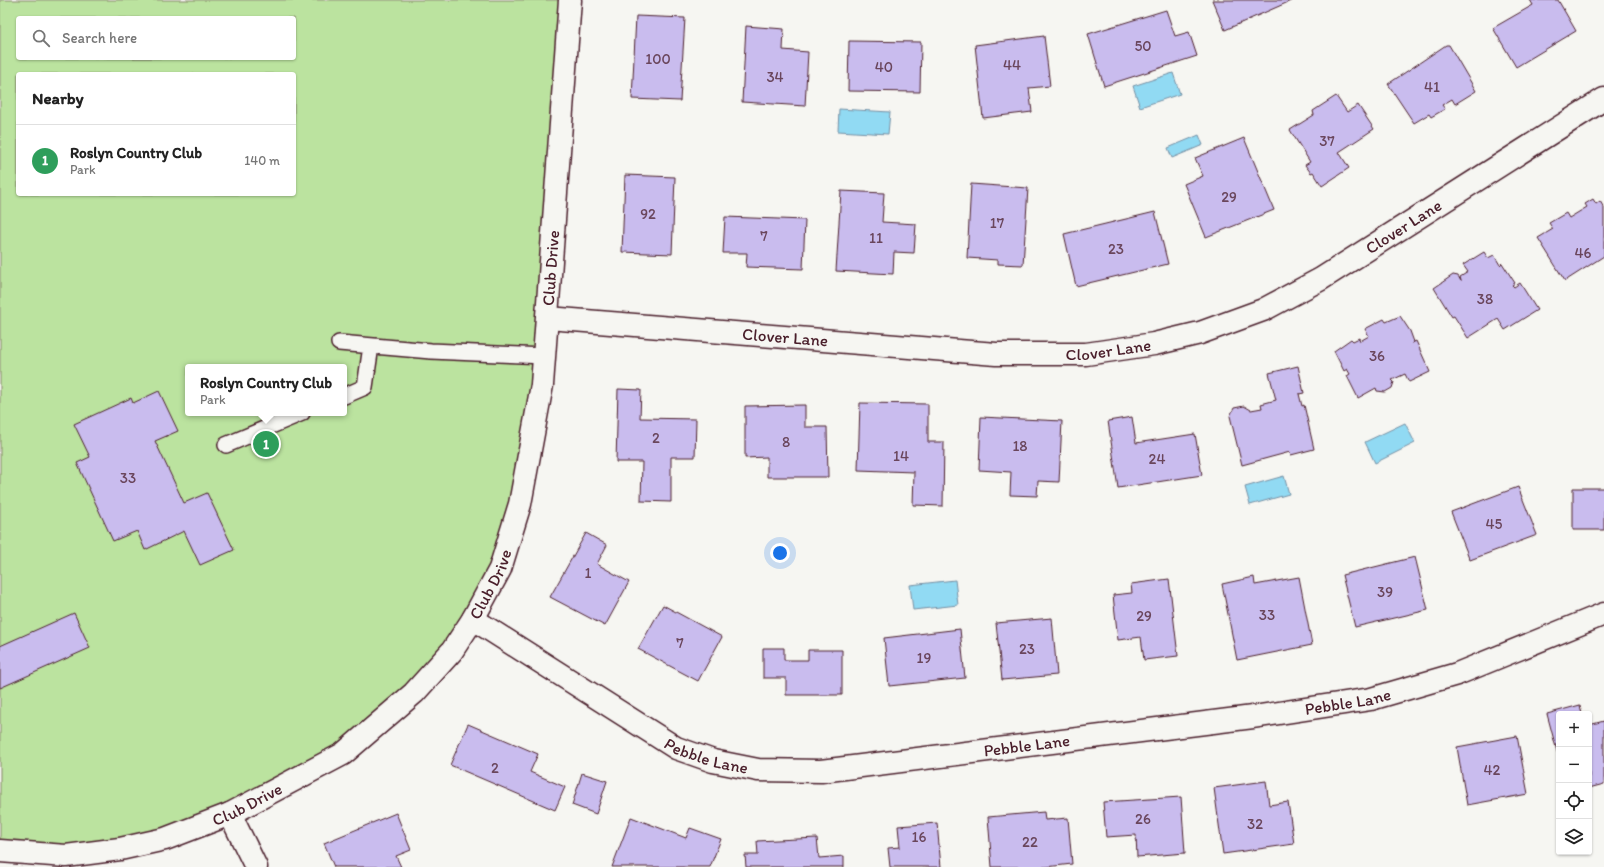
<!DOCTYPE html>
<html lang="en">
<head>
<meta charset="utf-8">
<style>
  body { margin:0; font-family:Itim,sans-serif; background:#f2f2f2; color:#222 }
  .controls { position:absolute; right:12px; bottom:12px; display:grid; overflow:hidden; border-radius:4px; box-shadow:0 1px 3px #0004 }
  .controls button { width:36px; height:36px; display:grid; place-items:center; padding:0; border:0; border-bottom:1px solid #e0e0e0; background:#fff; color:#222; font:20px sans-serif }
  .you { position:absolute; left:780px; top:553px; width:14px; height:14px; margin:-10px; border:3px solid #fff; border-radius:50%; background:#1a73e8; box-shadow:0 0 0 6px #1a73e833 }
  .badge { display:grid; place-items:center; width:26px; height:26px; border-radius:50%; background:#ea580c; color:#fff; font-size:13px; font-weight:700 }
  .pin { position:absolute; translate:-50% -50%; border:2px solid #fff; box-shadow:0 1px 4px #0006 }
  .popup { position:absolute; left:185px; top:364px; width:162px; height:52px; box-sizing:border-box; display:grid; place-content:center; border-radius:4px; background:#fff; filter:drop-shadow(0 1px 3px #0005); font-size:13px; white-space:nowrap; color:#767676 }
  .popup b { font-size:15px; color:#222 }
  .popup::after { content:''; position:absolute; left:50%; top:100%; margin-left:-8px; border:8px solid transparent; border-top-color:#fff }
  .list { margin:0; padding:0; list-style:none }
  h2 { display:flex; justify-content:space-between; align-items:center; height:52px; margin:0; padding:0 16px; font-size:17px }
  h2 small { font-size:13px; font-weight:400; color:#767676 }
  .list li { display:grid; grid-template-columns:26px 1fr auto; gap:12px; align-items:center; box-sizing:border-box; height:72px; padding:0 16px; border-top:1px solid #e0e0e0 }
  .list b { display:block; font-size:15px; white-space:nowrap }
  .list p { margin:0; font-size:13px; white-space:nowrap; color:#767676 }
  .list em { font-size:13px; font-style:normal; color:#767676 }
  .icon { flex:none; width:22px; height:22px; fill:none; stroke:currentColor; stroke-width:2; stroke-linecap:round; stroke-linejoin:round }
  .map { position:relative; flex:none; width:1604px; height:867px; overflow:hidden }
  .search { position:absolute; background:#fff; box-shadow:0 1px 3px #0004; left:16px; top:16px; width:280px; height:44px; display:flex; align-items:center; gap:10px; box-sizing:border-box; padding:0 14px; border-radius:4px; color:#767676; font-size:15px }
  .panel { position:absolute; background:#fff; box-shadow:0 1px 3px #0004; left:16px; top:72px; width:280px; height:124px; border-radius:4px }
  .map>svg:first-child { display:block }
</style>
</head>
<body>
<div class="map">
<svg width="1604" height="867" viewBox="0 0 1604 867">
  <rect width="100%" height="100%" fill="#f6f6f2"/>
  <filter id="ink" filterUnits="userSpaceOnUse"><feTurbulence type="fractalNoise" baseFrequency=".025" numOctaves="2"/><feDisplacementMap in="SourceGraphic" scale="8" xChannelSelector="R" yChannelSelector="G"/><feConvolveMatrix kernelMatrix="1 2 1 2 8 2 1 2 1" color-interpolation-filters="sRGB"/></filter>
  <g filter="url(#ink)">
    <path fill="#bbe39f" stroke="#828165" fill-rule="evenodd" d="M0,0H573L520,504L467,630L343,754L165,839L0,851ZM18,18H294V58H18ZM18,74H294V194H18ZM188,367H344V413H188Z"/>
    <path fill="#91daf3" stroke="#758fa3" d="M1173,73L1180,94L1140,107L1133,86Z
      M839,109L890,112L888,134L838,131Z
      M1199,135L1203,145L1172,158L1168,148Z
      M1405,423L1415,443L1375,463L1365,442Z
      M1284,476L1289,494L1250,505L1245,487Z
      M955,580L958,605L913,610L910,585Z"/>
    <path fill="#c9bcee" stroke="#4a1f2b" d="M1212,0H1293L1225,30Z
      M1530,0H1558L1576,31L1516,67L1493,28L1533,5Z
      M1166,10L1175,36L1189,32L1197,56L1104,86L1088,34Z
      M636,16L685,18L680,101L632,99Z
      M746,26L784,29L783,50L808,52L805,106L742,102Z
      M1044,36L1050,86L1029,88L1032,112L983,118L975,45Z
      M849,41L921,42L920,92L848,91Z
      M1446,45H1449L1476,91L1455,104L1452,99L1442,105L1445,109L1431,117L1429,114L1414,123L1388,84Z
      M1336,96L1347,112L1358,105L1374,129L1339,152L1349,168L1322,186L1313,172L1311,173L1305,165L1310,162L1290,130L1314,115L1313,111Z
      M1244,138L1274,210L1206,237L1184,184L1203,176L1195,158Z
      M625,175L675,177L672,254L622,252Z
      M971,184L1028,188L1023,265L998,264V260L967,258Z
      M841,191L884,193L882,222L916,224L914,253L894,252L893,274L836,271Z
      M1593,199L1596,204L1600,201L1604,208V256L1565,281L1538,238L1553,229L1549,223L1566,213L1569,218L1587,207L1585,204Z
      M1155,212L1168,264L1076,286L1064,234Z
      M725,217L805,220L803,269L746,267L747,253H723Z
      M1484,252L1488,258L1494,255L1500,265L1502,263L1515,283L1512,285L1514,287L1520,283L1537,310L1505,330L1498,319L1468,338L1454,316L1452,317L1434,288L1453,275L1458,276L1461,281L1460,277L1468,272L1463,265Z
      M1400,316L1410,331L1414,342L1412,343L1416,341L1430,372L1409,382L1405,374L1392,380L1394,382L1392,388L1385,392L1377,391L1376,388L1358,398L1347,376L1350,374L1347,369L1344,371L1334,351L1351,339L1353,341L1359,338L1360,341L1369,336L1365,329L1384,319L1386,322Z
      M1298,366L1304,393L1299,394L1302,406L1304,405L1314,449L1291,455L1290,452L1242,465L1230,416L1234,408L1244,406L1251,410L1262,408L1261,404L1276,400L1269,373Z
      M618,389L641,390L640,418L696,419L695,457H671V502L641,501L642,462H616Z
      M159,391L178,431L155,441L184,503L207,493L234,550L200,565L184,531L145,550L137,531L113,541L77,463L90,457L74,424L131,398L133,403Z
      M860,403L928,404V442H944L943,506L913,505L914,472L858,470Z
      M805,405V427H827L828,477H767V457L745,458V406Z
      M981,417L1062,421L1059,482L1038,481L1037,496L1010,495L1011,472L979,470Z
      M1132,417L1136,443L1195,434L1202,475L1118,488L1108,421Z
      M1518,487L1537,535L1470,560L1451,512Z
      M1573,488H1604V530H1573Z
      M586,533L607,545L597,564L629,582L605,626L550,597Z
      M1415,557L1428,610L1355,627L1342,575Z
      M1254,577L1255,585L1299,577L1312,645L1237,660L1222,584Z
      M1169,579L1178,656L1144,660L1141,637L1118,640L1113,595L1132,593L1131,584Z
      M663,605L722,637L698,681L638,649Z
      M74,613L90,648L0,688V646Z
      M1052,618L1057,675L1002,680L996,623Z
      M960,629L965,678L889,686L884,638Z
      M763,648H784V660H808V650H842V695H786V678H763Z
      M1580,705L1582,714H1559V759L1547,714Z
      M1604,721V784L1589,788V725Z
      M468,724L538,754L530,772L565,787L555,810L450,765Z
      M1517,736L1528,794L1467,805L1457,747Z
      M582,773L607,781L596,814L572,805Z
      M1266,781L1269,805L1288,802L1294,844L1223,854L1214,788Z
      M1181,797L1185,853L1137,857L1136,835L1106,837L1103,802Z
      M1044,812L1045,820L1068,818L1072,864L1046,867H992L988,817Z
      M396,813L411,850L396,856L401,867H334L324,843Z
      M631,817L686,838L690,828L721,839L710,867H612Z
      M937,823L941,867H890L888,848L900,847L898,826Z
      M817,838L819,858L844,856V867H746L745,855H758L757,841Z"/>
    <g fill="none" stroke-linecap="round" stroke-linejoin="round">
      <g stroke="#4a1f2b" stroke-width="18">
        <path id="service" d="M339,343L431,351L545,356
          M344,396L365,387L371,346
          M226,445L302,413"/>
      </g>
      <g stroke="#4a1f2b" stroke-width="25">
        <g id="minor">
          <path id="s1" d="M548,318L996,354H1086L1154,344L1200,333L1263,310L1321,279L1604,99"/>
          <path id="s2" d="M473,619L676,748L713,761L758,770L821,771L1253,717L1371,699L1457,674L1604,614"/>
          <path d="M230,814L256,867"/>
          <path id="s3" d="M0,851L66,856L120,849L165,839L230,814L343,754L414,693L452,651L473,619L500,569L520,504L542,385L570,0"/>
        </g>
      </g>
      <use href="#service" stroke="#f6f6f2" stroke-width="15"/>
      <use href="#minor" stroke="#f6f6f2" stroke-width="22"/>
    </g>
  </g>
  <g text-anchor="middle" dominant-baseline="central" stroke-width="3.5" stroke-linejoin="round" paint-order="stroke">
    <g font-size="15" fill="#6a465c">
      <text x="1143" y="46">50</text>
      <text x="658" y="59">100</text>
      <text x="1012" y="65">44</text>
      <text x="884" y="67">40</text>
      <text x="775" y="77">34</text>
      <text x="1432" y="87">41</text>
      <text x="1327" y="141">37</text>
      <text x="1229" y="197">29</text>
      <text x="648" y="214">92</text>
      <text x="997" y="223">17</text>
      <text x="764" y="236">7</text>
      <text x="876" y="238">11</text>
      <text x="1116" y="249">23</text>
      <text x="1583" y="253">46</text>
      <text x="1485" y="299">38</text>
      <text x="1377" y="356">36</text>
      <text x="656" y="438">2</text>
      <text x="786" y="442">8</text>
      <text x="1020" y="446">18</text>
      <text x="901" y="456">14</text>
      <text x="1157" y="459">24</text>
      <text x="128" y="478">33</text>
      <text x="1494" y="524">45</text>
      <text x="588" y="573">1</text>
      <text x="1385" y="592">39</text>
      <text x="1267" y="615">33</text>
      <text x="1144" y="616">29</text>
      <text x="680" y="643">7</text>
      <text x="1027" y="649">23</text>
      <text x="924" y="658">19</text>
      <text x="495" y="768">2</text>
      <text x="1492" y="770">42</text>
      <text x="1143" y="819">26</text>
      <text x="1255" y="824">32</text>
      <text x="919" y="837">16</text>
      <text x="1030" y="842">22</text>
    </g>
    <g font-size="17" fill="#4a1f2b" stroke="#f6f6f2">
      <text stroke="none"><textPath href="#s1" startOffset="886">Clover Lane</textPath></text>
      <text stroke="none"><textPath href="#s3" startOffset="916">Club Drive</textPath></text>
      <text stroke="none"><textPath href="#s1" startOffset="238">Clover Lane</textPath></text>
      <text stroke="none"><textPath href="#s1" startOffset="562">Clover Lane</textPath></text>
      <text stroke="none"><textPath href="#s3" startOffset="592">Club Drive</textPath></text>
      <text stroke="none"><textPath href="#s2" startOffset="920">Pebble Lane</textPath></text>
      <text stroke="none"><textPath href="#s2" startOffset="596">Pebble Lane</textPath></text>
      <text stroke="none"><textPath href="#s2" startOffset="272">Pebble Lane</textPath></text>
      <text stroke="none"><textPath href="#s3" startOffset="256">Club Drive</textPath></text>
    </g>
  </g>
</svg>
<div class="controls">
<button>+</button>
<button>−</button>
<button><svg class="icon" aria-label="locate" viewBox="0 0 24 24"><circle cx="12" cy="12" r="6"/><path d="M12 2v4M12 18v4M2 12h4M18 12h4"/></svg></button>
<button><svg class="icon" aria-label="layers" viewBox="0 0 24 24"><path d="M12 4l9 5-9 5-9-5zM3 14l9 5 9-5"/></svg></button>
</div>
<div class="you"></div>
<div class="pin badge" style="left:266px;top:444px;background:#2e9e5b">1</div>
<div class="popup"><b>Roslyn Country Club</b>Park</div>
<div class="search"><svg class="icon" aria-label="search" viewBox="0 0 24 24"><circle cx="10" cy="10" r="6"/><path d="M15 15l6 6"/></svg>Search here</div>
<section class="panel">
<h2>Nearby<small></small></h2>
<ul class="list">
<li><span class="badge" style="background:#2e9e5b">1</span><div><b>Roslyn Country Club</b><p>Park</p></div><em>140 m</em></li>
</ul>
</section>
</div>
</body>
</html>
